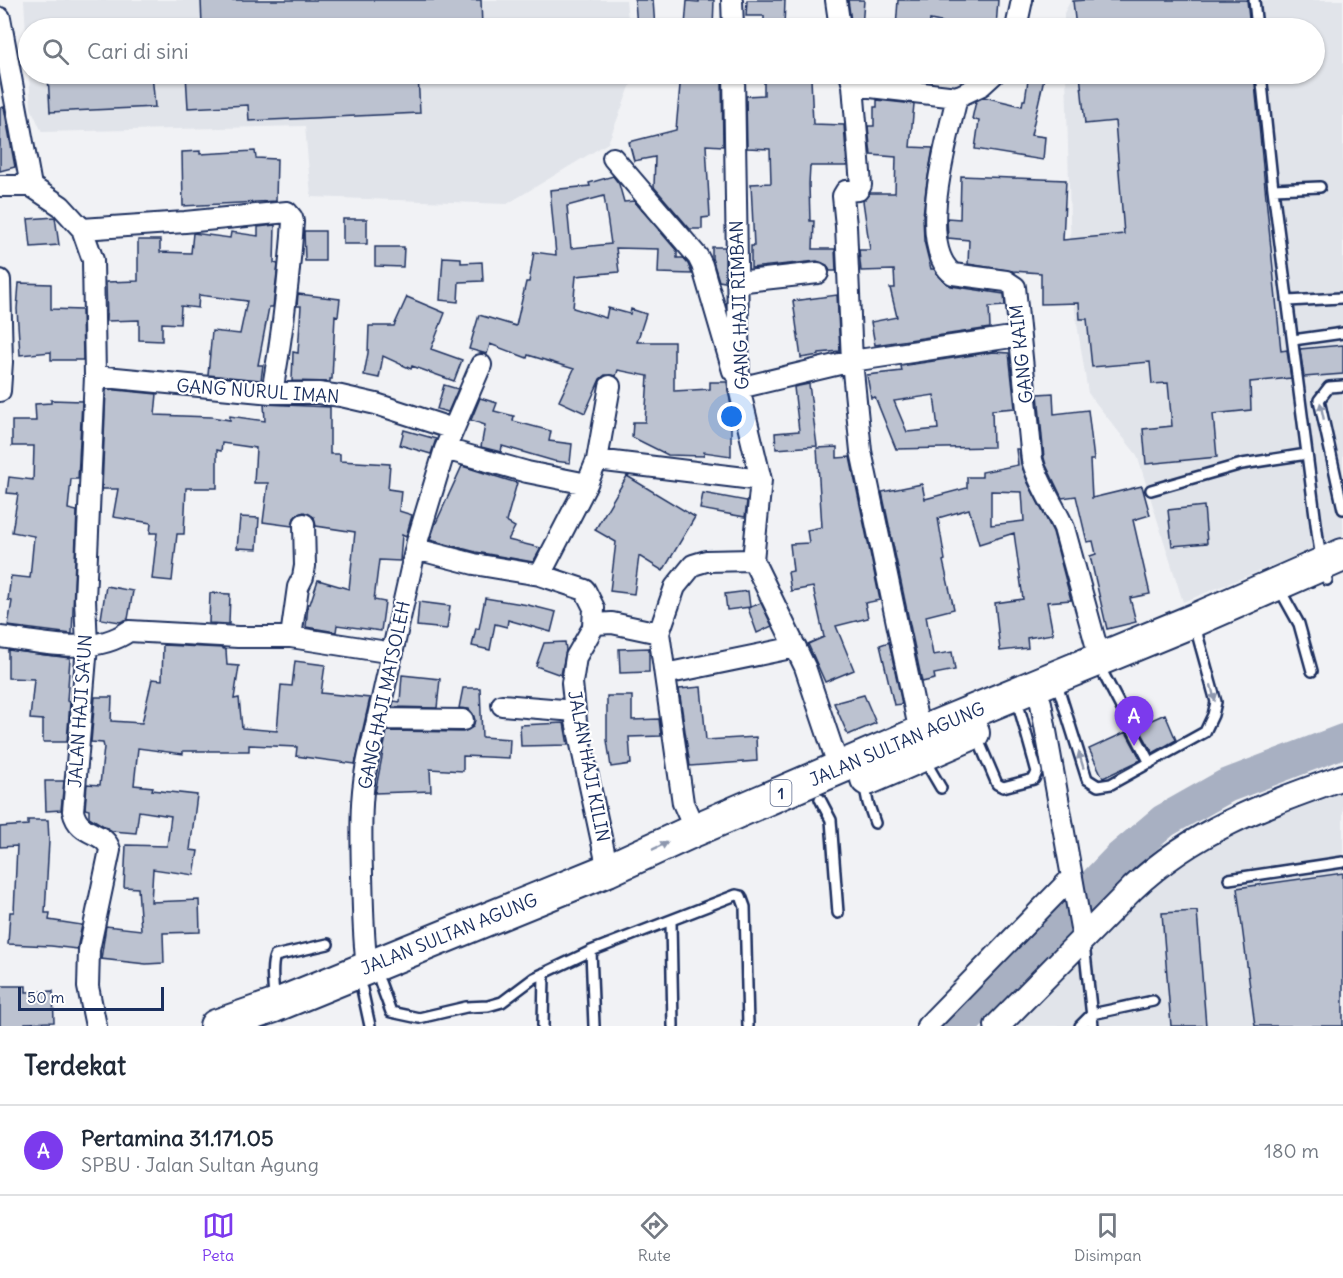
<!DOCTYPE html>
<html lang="id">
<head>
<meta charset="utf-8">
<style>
  body { margin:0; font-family:Delius,sans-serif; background:#f2f2f3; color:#1f2937 }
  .scale { position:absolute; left:18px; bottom:15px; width:146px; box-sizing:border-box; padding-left:6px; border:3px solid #1b2f5e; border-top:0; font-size:16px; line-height:21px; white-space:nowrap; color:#1b2f5e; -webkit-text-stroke:4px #fff; paint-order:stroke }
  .you { position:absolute; left:732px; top:417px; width:21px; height:21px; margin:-15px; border:4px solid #fff; border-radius:50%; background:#1a73e8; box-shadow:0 0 0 9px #1a73e833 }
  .badge { display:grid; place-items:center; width:39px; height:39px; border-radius:50%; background:#7c3aed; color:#fff; font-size:20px; font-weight:700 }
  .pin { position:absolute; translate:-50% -50px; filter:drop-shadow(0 2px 3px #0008) }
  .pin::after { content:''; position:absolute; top:32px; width:21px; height:18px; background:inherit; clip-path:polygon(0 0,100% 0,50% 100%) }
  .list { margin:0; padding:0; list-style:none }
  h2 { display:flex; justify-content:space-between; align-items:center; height:78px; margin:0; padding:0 24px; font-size:26px }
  h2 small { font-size:20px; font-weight:400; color:#747a83 }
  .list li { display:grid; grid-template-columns:39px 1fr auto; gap:18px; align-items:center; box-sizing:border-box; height:90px; padding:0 24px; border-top:2px solid #e0e1e3 }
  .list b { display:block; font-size:22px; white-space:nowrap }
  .list p { margin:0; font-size:20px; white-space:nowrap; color:#747a83 }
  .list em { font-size:20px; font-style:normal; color:#747a83 }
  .icon { flex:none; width:33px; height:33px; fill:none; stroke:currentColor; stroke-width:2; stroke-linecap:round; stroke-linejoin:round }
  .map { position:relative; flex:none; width:1343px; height:1026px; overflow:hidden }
  .search { position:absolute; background:#fff; box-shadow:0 2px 4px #0004; left:18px; right:18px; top:18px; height:66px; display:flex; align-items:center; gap:15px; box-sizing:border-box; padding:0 21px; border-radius:33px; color:#747a83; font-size:22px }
  .sheet { height:168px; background:#fff }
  nav { display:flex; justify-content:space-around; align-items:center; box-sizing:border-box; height:84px; border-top:2px solid #e0e1e3; background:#fff; font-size:16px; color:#747a83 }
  nav a { display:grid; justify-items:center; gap:3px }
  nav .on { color:#7c3aed }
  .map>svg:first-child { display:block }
</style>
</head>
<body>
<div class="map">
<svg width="1343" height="1026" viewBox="0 0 1343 1026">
  <rect width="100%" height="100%" fill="#f1f2f5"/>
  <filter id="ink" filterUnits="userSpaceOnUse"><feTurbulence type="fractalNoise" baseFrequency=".0167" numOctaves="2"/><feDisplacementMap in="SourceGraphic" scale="12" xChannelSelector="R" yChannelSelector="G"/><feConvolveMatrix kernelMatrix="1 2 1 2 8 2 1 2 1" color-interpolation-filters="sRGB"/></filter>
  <g filter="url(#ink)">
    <path fill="#e1e4ea" d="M24,0H626L629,28H28V65Z
      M1071,0H1343V537L1183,602L1137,455L1088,393L1072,292L1066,74H1314V28H1064V13Z
      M29,74H633V79L608,143L507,204L311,197L305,126L42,132L31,108Z
      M1343,777V1026H998L1155,867Z"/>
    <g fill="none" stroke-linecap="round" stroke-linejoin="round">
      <path stroke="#a8b0c2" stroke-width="34" d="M959,1026L1119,859L1164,821L1226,786L1343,741"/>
    </g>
    <path fill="#bcc2d0" stroke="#1b2f5e" stroke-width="1.5" fill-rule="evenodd" d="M201,0H481L482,28H275L274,21L202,25Z
      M635,0H653L655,28H637Z
      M699,0H714L713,28L685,26L687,1L699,2Z
      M747,0H785L784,28H764V16H746Z
      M848,0H864L862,28H852Z
      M898,0H998L996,27L965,24V27L930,20L929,28H896Z
      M1085,0H1247L1250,28H1076L1073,1Z
      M48,74H152L155,107L50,112Z
      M186,74H418L420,113L249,121L248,105L188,108Z
      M681,74H721L722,80L723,146L706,145L710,217L702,218V229H690L654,187L655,157L634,161L629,142L676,130Z
      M880,74H927V81L880,76Z
      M1029,74H1045L1031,135L1045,137L1043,160L975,149L979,121L972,119L976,101L984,97L1022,106L1023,100H1025Z
      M1080,74H1254L1281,351L1287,350L1291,378L1250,382L1251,410L1213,414L1217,457L1146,464L1143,429L1172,426L1168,383L1152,384L1150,362L1092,367L1087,319H1080L1079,303L1041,304V273L1013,271L968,264L969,240L948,238L947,218L960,219L961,176L1066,180L1063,240L1124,234L1115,121L1085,124Z
      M811,78L813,124L844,125L847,166H810L809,184L810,221H814L813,249H835L836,271H830L827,265L817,261L751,268V246H754L751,184L771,183L770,149L747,148L746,96L764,95V79Z
      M877,100L914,104L910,147L933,148L926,188L923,216L924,241L931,269H934L944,281L951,286L1004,294L1005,306L989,307L990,328L875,345L871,322L897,317L890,288H895L894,270L861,271L860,261L859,250H870L863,201L870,193H895L896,157L871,155L868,126H874V107H877Z
      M4,107L15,167L0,171V108Z
      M200,151V154L255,151L256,158L277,159L276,201L183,206L182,152Z
      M613,176L619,184L624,202L634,201L677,251V258H683L688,264L692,274L658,273L659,249L616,248L619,272L576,276L573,308L606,318L608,308L630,314L631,309L646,314L637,342H674V391L710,389V382H727L731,407V456L704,452V456L668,455L632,437L633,422H645L648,376L618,370L616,376L605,375L600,379L585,413L559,401L574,369L528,355L527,358L490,344L487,354L469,349L479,315L516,326L526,282H529L534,252L556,255L550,190L590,186L589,183ZM604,196L611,244L571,248L567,206Z
      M55,217L59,245L31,247L28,219Z
      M343,219H367V244H343Z
      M275,225L274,263L278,264L273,307H269L258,365H263L261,380L208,375L212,331L240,334L247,301L199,295L198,308L181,306L180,324L162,323V341L139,340V320L107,321L106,282L138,281V240H160V252L191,253L193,233L230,238L231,232L258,236V227Z
      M304,231H325V261H305Z
      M375,247H404L403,267L375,266Z
      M712,247H725V282L719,281L712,258Z
      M443,257L461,258V263L482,262L483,281L459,282L458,302L440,300Z
      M19,283L51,284V309L82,310L83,360H51V352L20,355L17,309Z
      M298,294L340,299L338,316L335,315L332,379H330V382L292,381L293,352L298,353L301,306H297Z
      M837,295L840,351L819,353V355L801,358L793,301Z
      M407,297L445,313L431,349L462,360L454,381L412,366L411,369L383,356L379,378L364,375L368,353L369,326H394Z
      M1343,345V374L1304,377L1300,349Z
      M993,352L1009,353L1015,408L992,410L993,447L896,449L875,397L871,398L867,375L902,371L901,366ZM934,395L938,429L907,432L894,401Z
      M809,384L817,446L776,449L775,433L799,431L794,387Z
      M444,385L458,389L448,412L437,409Z
      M106,389L157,394L155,415L211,417L230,420V416L265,421L264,404L330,407V454H340V461L390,464L388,489L401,491L399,511L412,515L406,537L402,535L400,561L379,560L374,600L385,602L381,631L337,625L336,632L306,627L308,604H310L318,580L349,589L355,532L316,526L314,517L304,512L298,514L294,518L292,526L263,522L268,483H254L256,448L222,443L221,451L217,450V488H186L184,534H177L172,581L152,579L157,533H150L151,523L113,517L118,489H102Z
      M1053,393L1054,414L1088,410L1094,460H1090L1092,498L1142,486L1150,515L1133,520L1150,594L1130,598L1136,622L1107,629L1090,556L1096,554L1093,541L1087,542L1076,496L1062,498L1046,465L1044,458L1038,394Z
      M480,398L497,403L494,411L514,416L513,421L551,431L549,441L572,444L570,463L554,461L502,446L501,452L481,447L485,425L471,420Z
      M51,400L82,401L78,479H71L68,509L77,511L72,634L8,626L12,601L8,600L11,576L30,578L34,536L12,532L18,494L7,493L9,477L33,480L34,446H12V421H36L35,404L51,403Z
      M404,430L436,439L431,454L400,445Z
      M837,447V458L850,457L880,600L865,603L868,618L836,626L854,670L825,682L808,644L824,637L813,587L791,591L788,572L793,571L790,544L809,543L807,530L822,527L817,448Z
      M1016,449H1019L1021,464L1028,483L1053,532L1071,600L1047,602L1053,634L1027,638L1028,648L1000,651L995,603L1023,599L1014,533L979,544L969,509L938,518L945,560L943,561L954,609L926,616L933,655L952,652L955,670L934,674L935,679L922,682L882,492L922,484L925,499L967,488V477H982V472L1018,465ZM991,491L1022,492L1024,521L991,525Z
      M462,466L517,483L506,522L515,527L508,540L541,548L533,562L476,552L430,540L435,525Z
      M627,476L695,517L663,571L639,556L634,594L610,591L616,542L595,530Z
      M703,493L747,501L745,517L700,509Z
      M1204,506L1207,543L1172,546L1168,510Z
      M240,517L259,518L257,549L237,548Z
      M106,586L133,591L128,619L120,622L101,619Z
      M748,591L750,607L727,610L725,594Z
      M210,593L230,594L229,624L209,623Z
      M485,598L528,605L556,612L551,632L508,620L507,627L495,624L490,650L472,646L476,628L479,629Z
      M419,602L450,606L447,629L417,626Z
      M761,603L772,626L757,633L748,608Z
      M565,642L566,650L561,675L536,666L544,643Z
      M889,642L902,704L894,705L880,645Z
      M163,645L222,648L226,650L227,665L239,666L234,699L239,698L242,728L277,731L281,685L292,686L295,661L325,665L321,693L370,698L355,764L296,756L297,747L249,745V751H183V754L138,748L134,785L153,787L152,790L197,795L190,850L198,851L194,875L153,869L151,902L199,900L200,932L163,933L164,963L146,964L101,959L106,926L141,930L138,888L124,887L126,845L167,846L171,816L139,811L136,833L112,831L89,817V810L85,809L87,784L100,785L104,747L103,743L91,742L95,697H112L111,721L142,723L152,679L162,680Z
      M649,648V672L620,673L619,649Z
      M8,650L70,658L67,701L70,702L67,742H43V720L30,719L34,679L8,678Z
      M402,675L440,679L437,708L392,707L394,701L400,702Z
      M701,687L706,740L756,737L757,761L690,766L679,689Z
      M463,688H480L482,737L510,739L509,758L463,756V771L430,769L431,791L375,793L387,731L463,732L473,727L475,720L473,714L469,709L459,708Z
      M864,695L876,723L848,735L834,703Z
      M607,696H632V720L659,719L661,736L629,737L631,764L611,767L607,740Z
      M1165,714L1176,740L1153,753L1138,726Z
      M564,723L568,745L521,746L520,725Z
      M1126,732L1141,760L1103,778L1089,749Z
      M45,781H64L61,810L46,811Z
      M28,820H48L49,841L45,913H50L49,920L82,925L77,949L51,946L8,944L10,912H14L17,846L0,847V827L28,825Z
      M1343,873V1026H1255L1237,888Z
      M1197,911L1206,1026H1171L1162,913Z
      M0,986H26V992L53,991L54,1022L25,1023V1026H0Z"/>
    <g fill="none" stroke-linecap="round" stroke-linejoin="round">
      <g stroke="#1b2f5e" stroke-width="14">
        <path id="service" d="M1254,0L1257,28
          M1261,74L1273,189L1318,539L1322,564L1327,580
          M1261,75L1289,74
          M1273,189L1320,187
          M1288,301L1341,298
          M1293,340L1343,333
          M1343,386L1329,387L1319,400L1343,509
          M1151,490L1242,464L1307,454
          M1284,597L1299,624L1312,671
          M1104,675L1150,763
          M1060,693L1087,779L1098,786L1111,784L1205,732L1213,715L1216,702L1198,637L1197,624
          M977,737L997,784L1003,787L1034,779L1037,772L1020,711
          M924,759L941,788
          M864,783L868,803L875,823
          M820,799L831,820L838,913
          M1229,879L1343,862
          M671,922L673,1026
          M1084,944L1093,1026
          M591,951L594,1026
          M380,982L391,1012L419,1018L466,1007L488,1006L502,1002L534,978L591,951L736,895L741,896L745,907L748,1026
          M362,989L370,1026
          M274,1001C274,988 270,968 275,956L328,944
          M543,1026L544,973
          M1080,1026L1092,1014L1153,1001"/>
      </g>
      <g stroke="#1b2f5e" stroke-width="24">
        <path id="minor" d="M732,0L733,28
          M836,0L840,28
          M0,18L31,186
          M1016,28L1022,0
          M734,74L739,388L761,480L753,560L805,667L839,768
          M850,74L853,85L861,185L858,190L846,191L843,196L846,226L852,361L861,451L920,733
          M853,85L957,97L982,85L994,74
          M957,97C948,138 915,245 953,274L1006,281L1015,287L1032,460C1039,485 1054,505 1064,528L1100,659
          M613,158L698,257L702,265L733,371
          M0,186H31L61,206L82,229L93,260L95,376L85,599L87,646L73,811C79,838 105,830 110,850L89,950L88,987L96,1026
          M82,229L185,222L287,212L292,218L293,222C289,280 282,336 272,393
          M0,280L2,362L0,391
          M737,282L818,273
          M95,376L272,393H318L341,396L376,404L453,429
          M739,388L852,361L1018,336
          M445,449L527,472L587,484L597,460L610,386
          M597,460L761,480
          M304,524L305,566L303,577L298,587L291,637L393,653
          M416,549L474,564L540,575L585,590L594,608L593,626
          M540,575L587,484
          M0,637C41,642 92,657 129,631L238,637H291
          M665,674L796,647
          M1041,703L1083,939
          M502,705L575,711
          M377,719L463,720
          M695,830L683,803L659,633L675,587L693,565L706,561L753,560
          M608,870L576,721L572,683L576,657L595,624L612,623L659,633
          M367,967C363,936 363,906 362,875C361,826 359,786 373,739L417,542L445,449L481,365
          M927,1026L1072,877"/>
      </g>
      <g stroke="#1b2f5e" stroke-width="28">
        <path id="tertiary" d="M997,1026L1133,888C1194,830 1265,805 1343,777"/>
      </g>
      <g stroke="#1b2f5e" stroke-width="36">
        <path id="trunk" d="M867,779L973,733
          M216,1026L274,1006L608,870L695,830L920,733L1197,619L1343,555"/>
      </g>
      <use href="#service" stroke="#fff" stroke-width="9"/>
      <use href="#minor" stroke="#fff" stroke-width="20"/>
      <use href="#tertiary" stroke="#fff" stroke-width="24"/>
      <use href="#trunk" stroke="#fff" stroke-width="32"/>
    </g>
    <defs><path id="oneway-solid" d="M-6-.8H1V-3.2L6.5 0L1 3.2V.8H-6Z" transform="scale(1.5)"/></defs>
    <g fill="#8d97ae">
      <use href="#oneway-solid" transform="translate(1322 411) rotate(-102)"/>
      <use href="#oneway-solid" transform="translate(1213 693) rotate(76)"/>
      <use href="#oneway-solid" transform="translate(1081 760) rotate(-107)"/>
      <use href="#oneway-solid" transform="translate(660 846) rotate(-25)"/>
    </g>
  </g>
  <g text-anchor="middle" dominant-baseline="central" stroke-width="4.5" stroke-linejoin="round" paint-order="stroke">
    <rect fill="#fff" stroke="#5f6d8e" stroke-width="1.5" x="770.5" y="780" width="21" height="26" rx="4.5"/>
    <g font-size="16" font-weight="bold" fill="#1b2f5e">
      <text x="781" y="793">1</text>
    </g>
    <g font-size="18" fill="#1b2f5e" stroke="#fff">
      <text transform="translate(739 305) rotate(-92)">GANG HAJI RIMBAN</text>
      <text transform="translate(1021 354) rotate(-96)">GANG KAIM</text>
      <text transform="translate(258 391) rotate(4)">GANG NURUL IMAN</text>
      <text transform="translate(384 695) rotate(-78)">GANG HAJI MATSOLEH</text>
      <text transform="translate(80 711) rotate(-86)">JALAN HAJI SA'UN</text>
      <text transform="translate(897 744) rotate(-23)">JALAN SULTAN AGUNG</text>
      <text transform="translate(589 766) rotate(79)">JALAN HAJI KILIN</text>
      <text transform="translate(449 934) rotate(-22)">JALAN SULTAN AGUNG</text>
    </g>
  </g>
</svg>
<div class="scale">50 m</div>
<div class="you"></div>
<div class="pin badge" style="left:1134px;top:746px">A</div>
<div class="search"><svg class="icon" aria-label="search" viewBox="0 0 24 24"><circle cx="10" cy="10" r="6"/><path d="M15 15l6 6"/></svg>Cari di sini</div>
</div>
<section class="sheet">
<h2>Terdekat<small></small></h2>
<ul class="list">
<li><span class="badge">A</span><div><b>Pertamina 31.171.05</b><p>SPBU · Jalan Sultan Agung</p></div><em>180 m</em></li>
</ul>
</section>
<nav>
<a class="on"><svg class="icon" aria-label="map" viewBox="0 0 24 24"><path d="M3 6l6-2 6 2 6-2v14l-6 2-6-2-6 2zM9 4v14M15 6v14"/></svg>Peta</a>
<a><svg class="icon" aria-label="directions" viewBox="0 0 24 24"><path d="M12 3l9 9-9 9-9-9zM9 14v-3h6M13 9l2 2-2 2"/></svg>Rute</a>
<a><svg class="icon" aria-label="saved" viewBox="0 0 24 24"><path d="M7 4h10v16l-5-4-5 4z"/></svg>Disimpan</a>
</nav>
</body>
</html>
